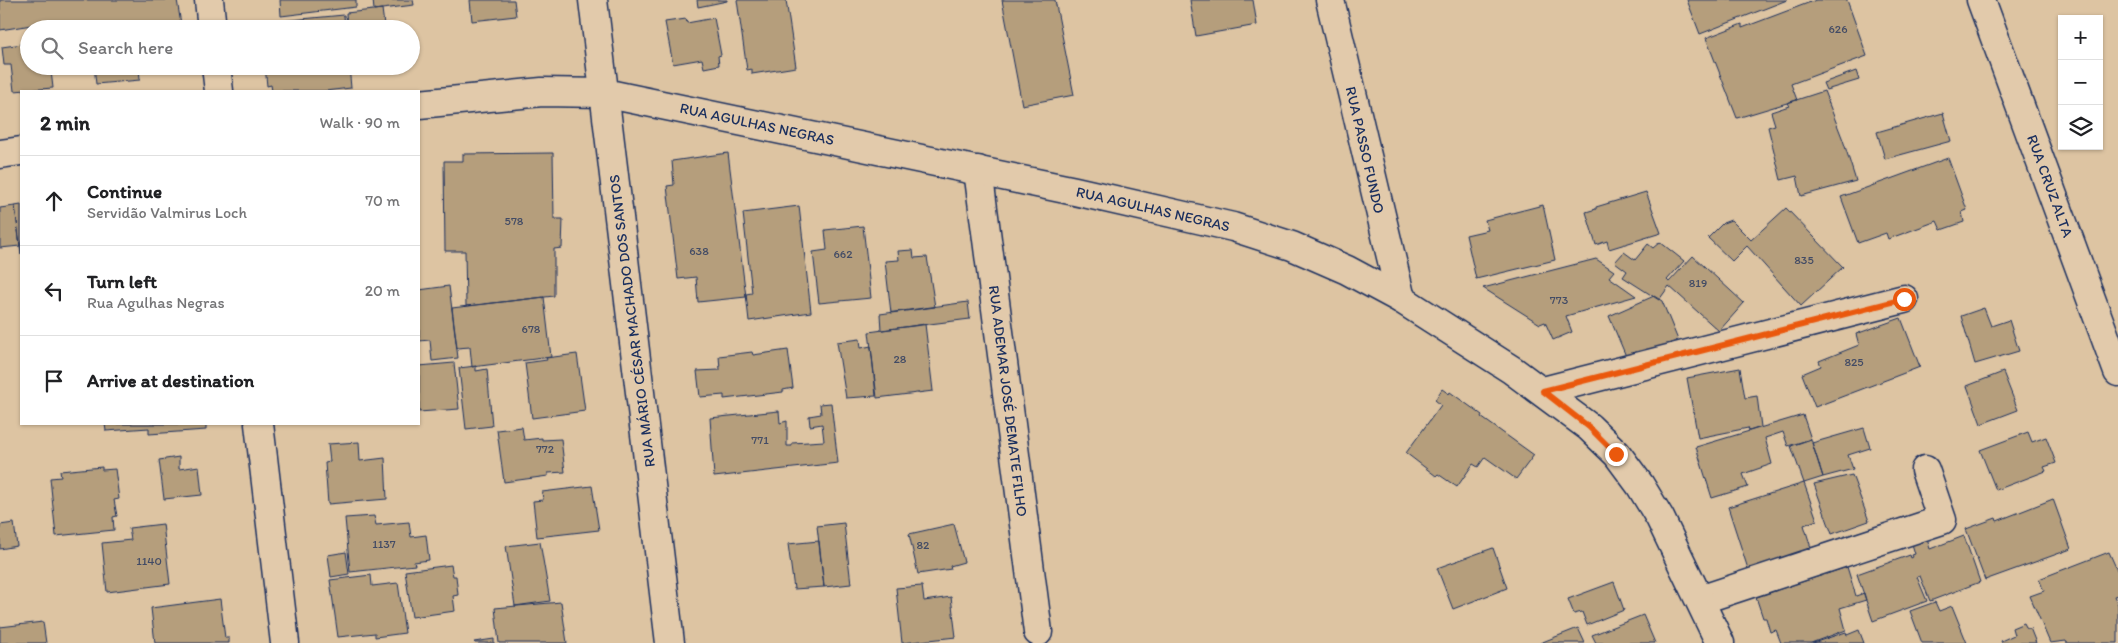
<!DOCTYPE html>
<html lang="en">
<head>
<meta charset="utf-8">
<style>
  body { margin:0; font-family:Itim,sans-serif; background:#f6f6f6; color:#202124 }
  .controls { position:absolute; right:15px; top:15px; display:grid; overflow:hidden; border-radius:0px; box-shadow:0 1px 4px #0004 }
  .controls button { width:45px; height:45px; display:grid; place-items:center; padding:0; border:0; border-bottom:1px solid #e0e0e0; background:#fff; color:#202124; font:25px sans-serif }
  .stop { position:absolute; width:15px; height:15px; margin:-11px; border:4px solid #ea580c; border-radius:50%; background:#fff }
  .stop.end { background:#ea580c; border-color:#fff; box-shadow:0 1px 5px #0008 }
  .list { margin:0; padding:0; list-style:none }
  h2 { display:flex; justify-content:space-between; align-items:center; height:65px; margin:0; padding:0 20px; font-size:21px }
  h2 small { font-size:16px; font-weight:400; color:#757577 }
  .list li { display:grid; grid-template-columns:32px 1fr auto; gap:15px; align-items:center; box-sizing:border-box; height:90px; padding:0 20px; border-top:1px solid #e0e0e0 }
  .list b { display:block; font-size:19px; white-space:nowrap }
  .list p { margin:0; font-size:16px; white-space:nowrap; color:#757577 }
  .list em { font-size:16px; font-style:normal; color:#757577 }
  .icon { flex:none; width:28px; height:28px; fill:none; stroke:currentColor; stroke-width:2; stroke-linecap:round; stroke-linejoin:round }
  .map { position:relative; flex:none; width:2118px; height:643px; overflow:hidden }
  .search { position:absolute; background:#fff; box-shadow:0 1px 4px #0004; left:20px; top:20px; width:400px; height:55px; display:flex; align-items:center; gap:12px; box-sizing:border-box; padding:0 18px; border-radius:28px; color:#757577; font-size:19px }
  .panel { position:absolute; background:#fff; box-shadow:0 1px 4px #0004; left:20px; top:90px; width:400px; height:335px; border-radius:0px }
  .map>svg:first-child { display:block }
</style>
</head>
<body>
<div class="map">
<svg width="2118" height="643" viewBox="0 0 2118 643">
  <rect width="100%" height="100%" fill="#ddc4a2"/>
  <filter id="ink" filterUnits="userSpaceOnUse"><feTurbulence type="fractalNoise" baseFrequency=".02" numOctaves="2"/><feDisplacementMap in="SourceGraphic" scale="10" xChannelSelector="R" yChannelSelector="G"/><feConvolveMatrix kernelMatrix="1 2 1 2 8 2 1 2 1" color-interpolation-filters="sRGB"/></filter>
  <g filter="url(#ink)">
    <path fill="#b59e7b" stroke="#1b2f5e" d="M0,0H177L181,24L145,29H39L38,24L0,30Z
      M280,0H356V7L281,16Z
      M373,0H413L414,5L374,10Z
      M470,0H514L516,16L472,21Z
      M697,0H727V1L698,7Z
      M737,0H786L796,67L752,74V69L747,70Z
      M1002,0H1055L1074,95L1022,105Z
      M1190,0H1253L1257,25L1196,36Z
      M1687,0H1787L1700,34Z
      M1816,0H1847L1867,56L1791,84L1797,100L1737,118L1706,38L1742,24V28Z
      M382,9L384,25L347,29L346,13Z
      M344,15L345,29H261L270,27V22Z
      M714,18L721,55L718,56L719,65L704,68L702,59L673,64L665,22L686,19L687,23Z
      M29,43V66H73V69L51,71L53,88L14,91L11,65H4L2,47Z
      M94,66H139L140,80L96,84Z
      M265,66H349L351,88L325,91H272L271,85L267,86Z
      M1856,71L1859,80L1826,90L1823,83Z
      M1824,91L1843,140L1856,181L1801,196L1797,176L1781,180L1768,127L1775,125L1771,112L1789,106L1787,103Z
      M1943,113L1951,141L1885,159L1877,132Z
      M553,153L554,219H563L562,248L554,249V296L466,306L465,251H445L444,161H463V154Z
      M728,153L746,297L698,302L696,277L678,279L667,186L674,185L672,161Z
      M1948,158L1967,210L1962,212L1964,222L1941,230L1937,221L1888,239L1886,233L1858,243L1841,197Z
      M1646,192L1661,233L1609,249L1607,241L1596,245L1586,212L1596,209V207Z
      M21,205V254L15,206Z
      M1543,205L1555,260L1476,279L1466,235L1488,230L1485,220Z
      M15,206L20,246L0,248V208Z
      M799,206L811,312L749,321L746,294L752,293L743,213Z
      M1786,208L1843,267L1801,306L1747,246L1732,261L1708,238L1723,223L1731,220L1751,240Z
      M863,226L871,298L819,303L813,252L827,250L825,230Z
      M1660,242L1684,261L1667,280L1669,282L1693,256L1744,303L1719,331L1669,286L1659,300L1623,277L1627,271L1615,262L1624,252L1635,260L1648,244L1653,248Z
      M913,250L914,258L927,257L935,307L891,313L885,261L899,260L898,251Z
      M1596,259L1614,271L1609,277L1636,296L1566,316L1572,332L1553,340L1545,322L1540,324L1483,288Z
      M449,286L458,358L432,361L430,340L419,341V290Z
      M1654,296L1662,301L1678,340L1628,361L1609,316Z
      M544,297L551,357L472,367L470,347L457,348L452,308Z
      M968,302L970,319L881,330L880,314Z
      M1984,308L1991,326L2009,320L2019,351L1975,364L1961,316Z
      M1901,318L1920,367L1815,407L1802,374L1821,366L1819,361L1859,345L1856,334Z
      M925,324L933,391L877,398L869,332Z
      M860,339L861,348L871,346L876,396L846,398L837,342Z
      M788,350L793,388L783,390V392L724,399V395L700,397L697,371L720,370L719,356L752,352L753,355Z
      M577,354L585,411L532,418L525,363L547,360L546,358Z
      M454,363L459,409L419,412V366Z
      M476,366V371L487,369L492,426L466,429L459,368Z
      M1740,368L1745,398L1757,396L1761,427L1749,431L1748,428L1698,438L1687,378Z
      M2003,372L2018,410L1981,424L1967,386Z
      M1442,389L1449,394L1450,392L1482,415L1481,417L1534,455L1516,479L1485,457L1478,467L1473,464L1457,487L1438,474L1436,476L1406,453L1441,405L1435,400Z
      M831,403L838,463L714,477L710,418L779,411L780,423L787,421V446H792V443L824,441L822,424L810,426L809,416L821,414L820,404Z
      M1803,415L1811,439L1788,446L1783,432L1765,438L1772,464L1743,474L1748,487L1712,498L1696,447Z
      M105,424H206V430L149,434V428L106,431Z
      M522,427L524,440L542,438V440L561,439L565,472L548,473V476L504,482L497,430Z
      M1864,428L1870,448L1848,455L1853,469L1823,477L1812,443Z
      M2028,432L2032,442L2046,437L2056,463L2044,467L2046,471L1996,490L1980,450Z
      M1811,439L1823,477L1804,483L1791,446Z
      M359,442L360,461L385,458L387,499L328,504L325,463L330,462L328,444Z
      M179,457V469L199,466L202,495L164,499L159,460Z
      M102,467V470L115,469L119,499L114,500L117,516L113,517L114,530L56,536L50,478L61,477L60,471Z
      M1852,475L1869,521L1832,534L1814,484Z
      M1804,483L1817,520L1804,525L1812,551L1749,572L1728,507Z
      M592,486L599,530L537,537L533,501L543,500L542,492Z
      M2053,499L2071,549L1985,580L1966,529L1996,518L1997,521Z
      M374,516L376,525L409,522L411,537L426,535L429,560L414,562L415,565L350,572L345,518Z
      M14,523L17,546L0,549V525Z
      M844,523L851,584L824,587L817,526Z
      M163,524L170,584L107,592L102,543L131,540L129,528Z
      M954,524L964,562L950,566L951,569L918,574L909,534Z
      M1964,536L1980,582L1930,601L1920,576L1917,577L1927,601L1873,621L1857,574L1910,555L1911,558L1913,557L1912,555L1915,554L1912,544L1927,539L1930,549Z
      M819,541L824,587L794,589L788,544Z
      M540,542L550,601L515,606L506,546Z
      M1493,548L1507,588L1453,609L1437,568Z
      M346,552L349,574L331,577L328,555Z
      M2109,552L2118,572V595L2114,596L2118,605V643H2067L2066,641L2050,643L2030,596L2044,591L2039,579Z
      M451,565L453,576H456L458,595L453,596L455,611L412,617L405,571Z
      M1847,567L1856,596L1864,593L1866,600L1840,608L1846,630L1811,643H1781L1776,630L1770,632L1766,618H1763L1756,597Z
      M371,575L372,586L398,583L405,633L375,637V633L338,637L330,580Z
      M1614,582L1624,610L1587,625L1582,612L1574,614L1568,599Z
      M922,586L924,601L951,597L956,637L902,643L896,588Z
      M220,599L225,638H229V643H155L151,608Z
      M561,602L567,643H499L495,608Z
      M1935,602L1939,611L1952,606L1967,643H1922L1910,611Z
      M1643,615L1655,643H1596L1592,635Z
      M43,622L46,643H0V627Z
      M2024,623L2027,629L2030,628L2036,643H2002L2001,641L2014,635L2012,628Z
      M1578,628L1585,643H1540Z
      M1859,630L1864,643H1813L1846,632L1847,635Z
      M494,639V643H475L474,642Z"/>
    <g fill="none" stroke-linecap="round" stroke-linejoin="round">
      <g stroke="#1b2f5e" stroke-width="31">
        <path id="minor" d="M209,0L212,29
          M593,0L670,643
          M1330,0L1401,299
          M1981,0L2118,372
          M216,66L219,91
          M978,170L1038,632
          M1543,391L1904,299
          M259,424L285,643
          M1700,600L1942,520L1925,470"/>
      </g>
      <g stroke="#1b2f5e" stroke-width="31">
        <path id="tertiary" d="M419,104L542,92L604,93L1075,191L1233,227L1292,246L1347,270L1401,299L1512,370L1589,427L1617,454L1640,485L1660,518L1720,643
          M0,154L21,151"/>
      </g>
      <use href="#minor" stroke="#e2caab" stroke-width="28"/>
      <use href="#tertiary" stroke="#e2caab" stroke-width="28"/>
    </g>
  </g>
  <g fill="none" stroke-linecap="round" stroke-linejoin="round" filter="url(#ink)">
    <path stroke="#ea580c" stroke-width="6" d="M1616,454L1589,427L1543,391L1904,299"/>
  </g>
  <g text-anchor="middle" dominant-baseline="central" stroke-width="5" stroke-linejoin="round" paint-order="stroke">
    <g font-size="12" fill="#424b65">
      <text x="1838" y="29">626</text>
      <text x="514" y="221">578</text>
      <text x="699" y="251">638</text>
      <text x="843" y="254">662</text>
      <text x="1804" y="260">835</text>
      <text x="1698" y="283">819</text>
      <text x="1559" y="300">773</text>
      <text x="531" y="329">678</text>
      <text x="900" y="359">28</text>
      <text x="1854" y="362">825</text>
      <text x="760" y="440">771</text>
      <text x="545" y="449">772</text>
      <text x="384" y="544">1137</text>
      <text x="923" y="545">82</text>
      <text x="149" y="561">1140</text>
    </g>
    <g font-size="15" fill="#1b2f5e" stroke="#e2caab">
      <text transform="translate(757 124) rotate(12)">RUA AGULHAS NEGRAS</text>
      <text transform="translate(1365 150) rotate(77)">RUA PASSO FUNDO</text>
      <text transform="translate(2050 186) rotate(70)">RUA CRUZ ALTA</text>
      <text transform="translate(1153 209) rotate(13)">RUA AGULHAS NEGRAS</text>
      <text transform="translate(632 321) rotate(-97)">RUA MÁRIO CÉSAR MACHADO DOS SANTOS</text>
      <text transform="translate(1008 401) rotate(83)">RUA ADEMAR JOSÉ DEMATE FILHO</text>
    </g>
  </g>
</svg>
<div class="controls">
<button>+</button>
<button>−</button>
<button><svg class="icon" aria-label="layers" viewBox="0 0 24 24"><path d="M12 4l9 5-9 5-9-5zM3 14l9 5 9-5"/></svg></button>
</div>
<div class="stop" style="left:1904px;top:299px"></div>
<div class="stop end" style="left:1616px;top:454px"></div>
<div class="search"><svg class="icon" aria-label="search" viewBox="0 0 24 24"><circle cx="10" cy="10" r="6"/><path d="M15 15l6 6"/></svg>Search here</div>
<section class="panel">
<h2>2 min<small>Walk · 90 m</small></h2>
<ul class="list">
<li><svg class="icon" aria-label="ahead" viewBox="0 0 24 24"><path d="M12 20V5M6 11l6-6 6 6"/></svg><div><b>Continue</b><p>Servidão Valmirus Loch</p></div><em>70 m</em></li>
<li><svg class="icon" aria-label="left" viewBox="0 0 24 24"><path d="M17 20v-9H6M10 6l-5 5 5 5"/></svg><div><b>Turn left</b><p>Rua Agulhas Negras</p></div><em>20 m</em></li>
<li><svg class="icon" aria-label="arrive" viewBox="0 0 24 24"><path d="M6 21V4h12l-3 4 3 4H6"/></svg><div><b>Arrive at destination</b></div></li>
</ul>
</section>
</div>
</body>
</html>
